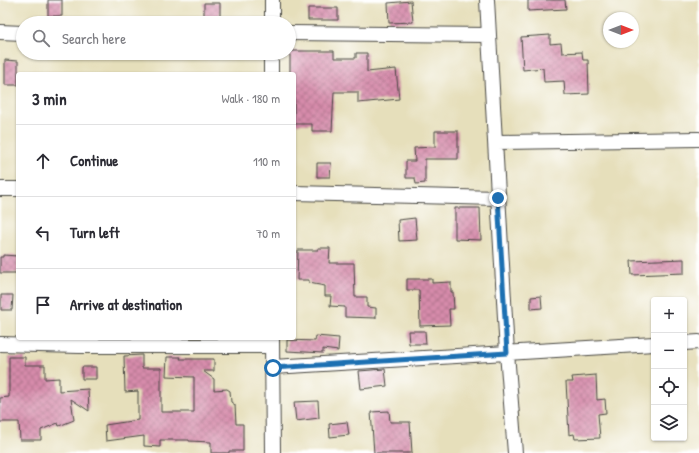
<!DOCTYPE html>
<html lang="en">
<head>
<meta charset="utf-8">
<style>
  body { margin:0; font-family:"Patrick Hand",sans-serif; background:#f7f7f7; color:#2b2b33 }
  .controls { position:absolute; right:12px; bottom:12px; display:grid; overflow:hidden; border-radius:4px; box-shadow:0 1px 3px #0004 }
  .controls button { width:36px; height:36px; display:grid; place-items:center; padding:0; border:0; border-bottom:1px solid #e1e1e2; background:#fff; color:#2b2b33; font:20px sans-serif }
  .compass { position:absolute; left:603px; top:12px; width:36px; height:36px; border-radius:50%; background:#fff; box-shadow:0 1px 3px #0004; rotate:90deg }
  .stop { position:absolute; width:12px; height:12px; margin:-9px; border:3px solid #1f6fb2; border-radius:50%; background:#fff }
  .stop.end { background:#1f6fb2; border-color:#fff; box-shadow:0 1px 4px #0008 }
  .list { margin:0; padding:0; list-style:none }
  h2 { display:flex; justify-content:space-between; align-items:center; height:52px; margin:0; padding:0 16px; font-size:17px }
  h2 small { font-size:13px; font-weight:400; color:#7c7c81 }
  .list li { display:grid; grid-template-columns:26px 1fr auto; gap:12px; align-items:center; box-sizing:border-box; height:72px; padding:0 16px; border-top:1px solid #e1e1e2 }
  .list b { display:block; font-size:15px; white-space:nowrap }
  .list em { font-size:13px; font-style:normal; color:#7c7c81 }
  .icon { flex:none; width:22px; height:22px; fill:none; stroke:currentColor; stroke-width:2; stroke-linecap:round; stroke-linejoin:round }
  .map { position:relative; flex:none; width:699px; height:453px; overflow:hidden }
  .search { position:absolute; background:#fff; box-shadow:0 1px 3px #0004; left:16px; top:16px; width:280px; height:44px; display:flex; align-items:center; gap:10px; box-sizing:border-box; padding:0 14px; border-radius:22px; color:#7c7c81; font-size:15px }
  .panel { position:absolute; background:#fff; box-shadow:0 1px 3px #0004; left:16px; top:72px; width:280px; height:268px; border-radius:4px }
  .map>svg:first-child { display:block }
</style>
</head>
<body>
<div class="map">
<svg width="699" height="453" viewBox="0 0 699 453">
  <defs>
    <pattern id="building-cross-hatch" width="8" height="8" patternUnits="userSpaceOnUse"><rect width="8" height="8" fill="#d68baa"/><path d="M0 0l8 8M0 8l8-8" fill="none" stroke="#ae728b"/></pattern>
  </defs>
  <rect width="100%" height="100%" fill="#fff"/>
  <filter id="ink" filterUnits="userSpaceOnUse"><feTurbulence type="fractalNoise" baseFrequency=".025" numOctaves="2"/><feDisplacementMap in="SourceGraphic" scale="8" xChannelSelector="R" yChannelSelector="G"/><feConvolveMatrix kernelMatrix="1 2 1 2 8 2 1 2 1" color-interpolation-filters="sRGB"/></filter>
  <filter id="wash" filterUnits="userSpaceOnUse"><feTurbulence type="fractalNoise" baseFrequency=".012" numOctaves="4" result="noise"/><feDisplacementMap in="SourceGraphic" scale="16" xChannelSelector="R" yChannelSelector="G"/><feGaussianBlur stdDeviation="0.9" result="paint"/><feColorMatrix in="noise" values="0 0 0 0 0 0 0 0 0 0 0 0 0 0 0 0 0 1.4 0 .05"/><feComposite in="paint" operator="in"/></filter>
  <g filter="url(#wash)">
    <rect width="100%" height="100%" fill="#e6dfbb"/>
    <g id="blocks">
      <path fill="url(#building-cross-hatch)" d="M48,0H62V16H48Z
        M528,0H565L566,9L528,11Z
        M411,1L413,22L389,23L388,3Z
        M204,3H220V18H204Z
        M308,8H338V20H308Z
        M550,35V44L561,43L562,53L582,52L583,60H588L589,94L565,95L564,81L544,82L543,68L523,70L521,37Z
        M290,51H334V58H356V53H367V72L396,69L399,99L358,103V92H334L332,131H312V124H294V74H290Z
        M5,60L18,61V85H5Z
        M435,131H458V159H425V183L416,184L415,178H406V161H415L414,148L435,147Z
        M317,163H331L330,177H317Z
        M455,208H480L481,240L455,239Z
        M415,218L417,240L399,241L398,220Z
        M318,248H330L329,263H354L355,297H367V307L376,308V318L345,317V307L330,306L331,296H325V286L309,283V280H297L298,250H318Z
        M3,255L18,256V273H0V257H3Z
        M684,259V273L632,275L631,261Z
        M407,279H432V283L451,282V292H453L454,309H449L450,325L420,326L419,290H407Z
        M1,295H13L12,310H1Z
        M541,296L542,308L531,309V297Z
        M408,331H425L426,344H409Z
        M316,336L339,338L338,351L323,349V353L287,351V340L315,341Z
        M142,355V368H161V412H194V377L166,376L167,357H181L180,359H214V371H203L214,379V390L227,389L230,391L231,402L235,405L236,424H243V451H229V453H211V442L189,441V440H160V447L144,446V436L106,441L105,425L138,420V391L125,392L124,356Z
        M9,357H25V365H45V379L59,378V391L88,389L89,411L71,399L74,420L59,426L58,423L41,430V440H20L19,422H0V398L9,397Z
        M82,367H96V379H82Z
        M385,369L387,386L361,389L359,371Z
        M596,375L597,400L605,399L606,413L598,414L600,438L575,439L574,434L569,435L566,382H573L572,377Z
        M318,401L319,418L296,421L294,402Z
        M389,411L390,422H410L412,453H374L371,412Z
        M347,422L349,435L330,437L329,424Z"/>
    </g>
  </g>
  <g filter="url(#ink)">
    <use href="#blocks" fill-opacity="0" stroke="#474641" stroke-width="1"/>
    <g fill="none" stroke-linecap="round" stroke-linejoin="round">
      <g stroke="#474641" stroke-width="16">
        <path id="minor" d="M487,0L507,353L515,453
          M272,23V0
          M0,32L23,33
          M289,33L489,35
          M271,74V53
          M496,142L699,139
          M0,189H18
          M294,193L498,198
          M272,338L273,453
          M684,343L699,342
          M0,344L79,346H272
          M273,367L654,344"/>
      </g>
      <use href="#minor" stroke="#fff" stroke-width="14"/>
    </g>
  </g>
  <g fill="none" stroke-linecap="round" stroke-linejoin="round" filter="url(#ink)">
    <path stroke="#1f6fb2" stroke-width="5" d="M273,368L507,353L498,198"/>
  </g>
</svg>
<div class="controls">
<button>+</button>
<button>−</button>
<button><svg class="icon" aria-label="locate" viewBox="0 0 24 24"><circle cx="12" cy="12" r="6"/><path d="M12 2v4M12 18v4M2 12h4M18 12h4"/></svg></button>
<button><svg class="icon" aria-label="layers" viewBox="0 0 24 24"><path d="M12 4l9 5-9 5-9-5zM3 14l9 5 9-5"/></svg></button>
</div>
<svg class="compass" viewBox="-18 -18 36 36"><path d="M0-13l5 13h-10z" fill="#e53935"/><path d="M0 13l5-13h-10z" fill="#7c7c81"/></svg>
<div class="stop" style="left:273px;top:368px"></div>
<div class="stop end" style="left:498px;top:198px"></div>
<div class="search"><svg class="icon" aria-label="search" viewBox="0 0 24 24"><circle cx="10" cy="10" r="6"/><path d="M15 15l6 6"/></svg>Search here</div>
<section class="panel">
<h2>3 min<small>Walk · 180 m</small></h2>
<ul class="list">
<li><svg class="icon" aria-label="ahead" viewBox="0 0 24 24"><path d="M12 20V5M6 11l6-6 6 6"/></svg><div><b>Continue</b></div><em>110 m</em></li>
<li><svg class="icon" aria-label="left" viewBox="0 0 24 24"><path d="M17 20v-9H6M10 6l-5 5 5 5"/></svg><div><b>Turn left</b></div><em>70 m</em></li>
<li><svg class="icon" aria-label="arrive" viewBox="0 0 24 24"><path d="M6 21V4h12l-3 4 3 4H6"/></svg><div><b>Arrive at destination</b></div></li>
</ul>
</section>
</div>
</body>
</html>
